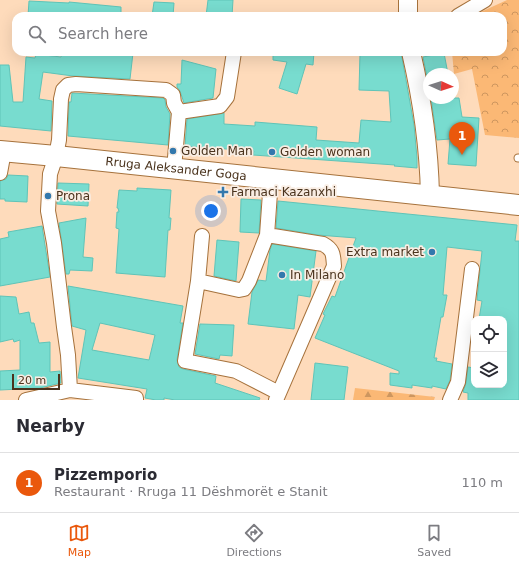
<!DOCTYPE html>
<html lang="en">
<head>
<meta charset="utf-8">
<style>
  body { margin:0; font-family:"DejaVu Sans",sans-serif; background:#f7f7f7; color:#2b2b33 }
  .controls { position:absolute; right:12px; bottom:12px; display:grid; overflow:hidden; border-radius:8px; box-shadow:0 4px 16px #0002 }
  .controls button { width:36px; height:36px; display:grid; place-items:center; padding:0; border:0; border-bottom:1px solid #e1e1e2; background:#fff; color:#2b2b33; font:20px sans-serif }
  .compass { position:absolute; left:423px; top:68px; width:36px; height:36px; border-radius:50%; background:#fff; box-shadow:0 4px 16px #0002; rotate:93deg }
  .scale { position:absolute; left:12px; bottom:10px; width:48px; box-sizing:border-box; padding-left:4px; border:2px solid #4a331d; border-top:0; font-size:11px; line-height:14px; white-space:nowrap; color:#4a331d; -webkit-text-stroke:3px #f9ede3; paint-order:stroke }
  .you { position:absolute; left:211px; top:211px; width:14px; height:14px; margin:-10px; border:3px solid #fff; border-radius:50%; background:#1a73e8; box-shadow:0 0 0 6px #1a73e833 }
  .badge { display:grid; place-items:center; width:26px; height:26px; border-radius:50%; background:#ea580c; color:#fff; font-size:13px; font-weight:700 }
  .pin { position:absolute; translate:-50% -33px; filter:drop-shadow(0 1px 2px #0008) }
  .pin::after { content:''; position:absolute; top:21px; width:14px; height:12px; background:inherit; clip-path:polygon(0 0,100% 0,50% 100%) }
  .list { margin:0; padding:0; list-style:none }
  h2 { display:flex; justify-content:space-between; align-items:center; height:52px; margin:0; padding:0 16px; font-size:17px }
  h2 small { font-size:13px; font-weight:400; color:#7c7c81 }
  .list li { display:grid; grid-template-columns:26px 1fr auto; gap:12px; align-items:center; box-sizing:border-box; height:60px; padding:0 16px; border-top:1px solid #e1e1e2 }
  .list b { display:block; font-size:15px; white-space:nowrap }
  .list p { margin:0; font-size:13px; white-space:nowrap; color:#7c7c81 }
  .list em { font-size:13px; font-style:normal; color:#7c7c81 }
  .icon { flex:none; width:22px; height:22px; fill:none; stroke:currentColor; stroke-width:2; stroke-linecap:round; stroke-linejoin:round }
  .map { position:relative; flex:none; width:519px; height:400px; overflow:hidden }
  .search { position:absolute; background:#fff; box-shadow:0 4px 16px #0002; left:12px; right:12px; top:12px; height:44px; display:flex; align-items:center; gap:10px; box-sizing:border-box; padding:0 14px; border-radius:12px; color:#7c7c81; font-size:15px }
  .sheet { height:112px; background:#fff }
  nav { display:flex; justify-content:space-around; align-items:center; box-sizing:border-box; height:56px; border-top:1px solid #e1e1e2; background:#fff; font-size:11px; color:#7c7c81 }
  nav a { display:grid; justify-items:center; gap:2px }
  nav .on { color:#ea580c }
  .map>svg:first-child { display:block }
</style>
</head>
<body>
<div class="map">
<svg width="519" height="400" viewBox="0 0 519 400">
  <defs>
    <pattern id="forest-firs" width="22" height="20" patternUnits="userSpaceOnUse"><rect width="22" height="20" fill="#fbb875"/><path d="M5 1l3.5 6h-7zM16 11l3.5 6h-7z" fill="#cd965f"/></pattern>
    <pattern id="park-crowns" width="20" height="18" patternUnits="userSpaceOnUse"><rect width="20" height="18" fill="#fbb875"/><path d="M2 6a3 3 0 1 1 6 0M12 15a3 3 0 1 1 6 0" fill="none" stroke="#cd965f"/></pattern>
  </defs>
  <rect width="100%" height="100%" fill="#fedbbb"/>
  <path fill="url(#forest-firs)" d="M355,388L435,397L434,400H353Z"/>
  <path fill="url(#park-crowns)" d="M507,0H519V138L485,135L472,69L454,74L452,52H503V16H472Z"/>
  <path fill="#78dccf" stroke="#5fc4b8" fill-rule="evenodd" d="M208,0H233L232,16H206Z
    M29,1L69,3V2L121,7V16H28Z
    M154,2L174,3L173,16H152Z
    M62,52L133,53L130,79L73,76L43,72L39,99L52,101L51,131L0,126V65H9L13,102H23L26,57L35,58L36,54L61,57Z
    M273,52H314L313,65L306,64L297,94L279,88L287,62L273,60Z
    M386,52H401L414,125L417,158V168L394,166L395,165L253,155L254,151L185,146L187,119L224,113V124L255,126V122L317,127L316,140L359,143L361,120L391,122L389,91L359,90L360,54L386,55Z
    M444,53L448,74H429V87L423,57Z
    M182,60L216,69L213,98L184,103L180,91L177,87V84H181Z
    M72,93L163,98L165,100L166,107L170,114L168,145L68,136L69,102H71Z
    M431,98H459L462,117L479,118L476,166L448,164L450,139L437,140Z
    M8,175L28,176L27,202L5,201V199H0V181L6,179Z
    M58,183L89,184L88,206L57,204Z
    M137,188L171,190L169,218H171L170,230H168L165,277L116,273L119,229L116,228L117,212H119L118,208H117L119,190L137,191Z
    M241,199L261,200L259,233L240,232Z
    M278,201L517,225L515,241H519V400H468V393L463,392L466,383L468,367L474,368V385H504V319H479L482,301L477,300L482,251L447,247L443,295H447L443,317H441L434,358H437L436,361L452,364L450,380L446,389L432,386V388L412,385V388L390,385V373L399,374V371L315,338L325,315L323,314L332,296L335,297L356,238L318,235L276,228Z
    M86,218L83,257L93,258L92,271L70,270L69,274H66L59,223Z
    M42,226L50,277L0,286V239L9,237L8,232Z
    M217,240L239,242L236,281L214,276Z
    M272,244L316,251L310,297L298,295L294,329L248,324L252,292L258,280L266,281L270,250Z
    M68,286L183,306L180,323H183L177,360L179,367L183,369L216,376L215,383L260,398L259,400H175L164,398V400H156L145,398L147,389L78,378L86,330L72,326ZM100,323L155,335L149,360L92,350Z
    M0,296L16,297L19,314L29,312L31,323H34L39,343L50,342V372L60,371L61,383L40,388L0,390V371L20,370V340L14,342L13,339L0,342Z
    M200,324L234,325L232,356L220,355L219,359L195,354Z
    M315,363L348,367L344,400H311Z"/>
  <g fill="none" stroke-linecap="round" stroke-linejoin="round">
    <g stroke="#a6723c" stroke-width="9">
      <path id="service" d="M518,158H519"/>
    </g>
    <g stroke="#a6723c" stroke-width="16">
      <path id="minor" d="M458,16L485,0
        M179,112L220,106L227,97L234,52
        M0,173L4,151
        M267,235L323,244C334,250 333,255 334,266L276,400
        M202,236L198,281L185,361L236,371L279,393
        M198,281L239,290L244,289L249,281L267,235L271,179
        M70,390L68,355L64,327L54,243L48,211L50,174L56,156L59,140L61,99L63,90L68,85L76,84L166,90L173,95L174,103L179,112L174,169
        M26,400L70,390L136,398V400
        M450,400L458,382L472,269"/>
    </g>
    <g stroke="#a6723c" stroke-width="20">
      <path id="tertiary" d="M408,16V0
        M411,52C422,99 429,147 430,195"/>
    </g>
    <g stroke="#a6723c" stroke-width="22">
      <g id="secondary">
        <path id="s1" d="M0,151L56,156L519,205"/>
      </g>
    </g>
    <use href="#service" stroke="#fff" stroke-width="7"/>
    <use href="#minor" stroke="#fff" stroke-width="14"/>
    <use href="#tertiary" stroke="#fff" stroke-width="18"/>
    <use href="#secondary" stroke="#fff" stroke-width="20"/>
  </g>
  <g fill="#3378ad" stroke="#f9ede3" stroke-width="1.5">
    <circle cx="173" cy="151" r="4"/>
    <circle cx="272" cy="152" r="4"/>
    <path d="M221 186h4v4h4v4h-4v4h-4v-4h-4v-4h4z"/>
    <circle cx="48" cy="196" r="4"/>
    <circle cx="432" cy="252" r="4"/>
    <circle cx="282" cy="275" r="4"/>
  </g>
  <g text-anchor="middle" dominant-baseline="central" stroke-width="3.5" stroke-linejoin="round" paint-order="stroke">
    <g font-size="12" fill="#4a331d" stroke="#f9ede3" text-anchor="start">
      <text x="181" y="151">Golden Man</text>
      <text x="280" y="152">Golden woman</text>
      <text x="231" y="192">Farmaci Kazanxhi</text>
      <text x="56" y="196">Prona</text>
      <text x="424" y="252" text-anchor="end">Extra market</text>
      <text x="290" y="275">In Milano</text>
    </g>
    <g font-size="12" fill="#4a331d" stroke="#f9ede3">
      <text stroke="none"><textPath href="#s1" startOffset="177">Rruga Aleksander Goga</textPath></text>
    </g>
  </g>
</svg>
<div class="controls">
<button><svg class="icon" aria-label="locate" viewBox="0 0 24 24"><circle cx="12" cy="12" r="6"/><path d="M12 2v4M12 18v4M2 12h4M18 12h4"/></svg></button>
<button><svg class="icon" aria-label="layers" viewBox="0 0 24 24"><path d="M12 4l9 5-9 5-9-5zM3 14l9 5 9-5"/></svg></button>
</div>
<svg class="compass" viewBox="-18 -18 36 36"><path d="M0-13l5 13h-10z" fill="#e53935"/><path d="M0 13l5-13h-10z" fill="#7c7c81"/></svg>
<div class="scale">20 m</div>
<div class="you"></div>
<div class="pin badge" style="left:462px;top:155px">1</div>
<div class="search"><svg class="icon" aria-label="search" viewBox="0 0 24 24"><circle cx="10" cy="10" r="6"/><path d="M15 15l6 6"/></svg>Search here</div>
</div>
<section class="sheet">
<h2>Nearby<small></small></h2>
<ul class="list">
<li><span class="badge">1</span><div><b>Pizzemporio</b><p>Restaurant · Rruga 11 Dëshmorët e Stanit</p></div><em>110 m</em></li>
</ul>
</section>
<nav>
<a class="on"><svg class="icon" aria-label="map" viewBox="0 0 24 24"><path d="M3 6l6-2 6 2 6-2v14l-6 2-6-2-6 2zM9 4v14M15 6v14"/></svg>Map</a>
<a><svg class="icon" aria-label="directions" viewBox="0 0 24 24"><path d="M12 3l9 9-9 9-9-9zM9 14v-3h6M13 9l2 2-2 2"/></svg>Directions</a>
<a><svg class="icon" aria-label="saved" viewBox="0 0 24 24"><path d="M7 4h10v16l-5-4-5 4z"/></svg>Saved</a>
</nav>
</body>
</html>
